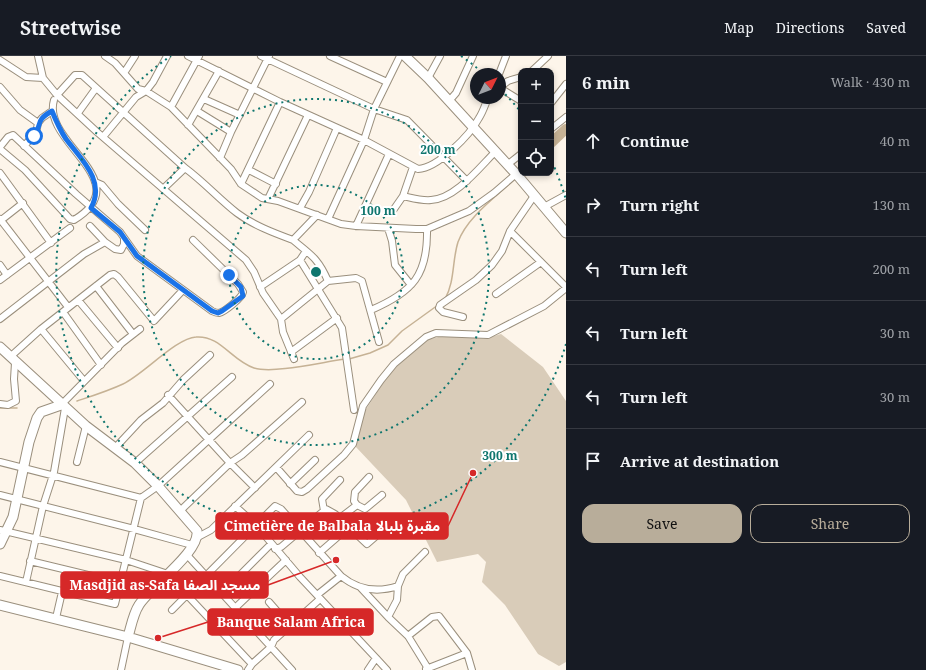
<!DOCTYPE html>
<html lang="en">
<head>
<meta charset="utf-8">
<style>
  body { margin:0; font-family:"Noto Serif","Noto Sans Arabic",serif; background:#242831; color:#f1f3f6 }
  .controls { position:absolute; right:12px; top:12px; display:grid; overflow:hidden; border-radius:8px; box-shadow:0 2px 6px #0003 }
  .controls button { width:36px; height:36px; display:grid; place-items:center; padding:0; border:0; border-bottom:1px solid #363941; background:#171b24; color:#f1f3f6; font:20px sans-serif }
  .compass { position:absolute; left:470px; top:12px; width:36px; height:36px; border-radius:50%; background:#171b24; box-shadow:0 2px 6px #0003; rotate:48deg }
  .stop { position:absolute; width:12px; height:12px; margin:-9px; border:3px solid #1a73e8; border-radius:50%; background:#fff }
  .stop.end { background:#1a73e8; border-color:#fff; box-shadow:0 1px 4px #0008 }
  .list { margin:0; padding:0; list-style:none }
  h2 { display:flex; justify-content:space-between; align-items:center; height:52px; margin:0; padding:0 16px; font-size:17px }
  h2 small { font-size:13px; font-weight:400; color:#9ea1a6 }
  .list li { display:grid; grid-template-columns:26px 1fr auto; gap:12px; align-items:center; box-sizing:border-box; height:64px; padding:0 16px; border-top:1px solid #363941 }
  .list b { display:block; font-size:15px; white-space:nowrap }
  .list em { font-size:13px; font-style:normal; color:#9ea1a6 }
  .actions { display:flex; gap:8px; padding:12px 16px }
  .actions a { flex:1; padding:9px 0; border:1px solid #b8ad9a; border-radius:12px; text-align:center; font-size:14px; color:#b8ad9a }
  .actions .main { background:#b8ad9a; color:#111 }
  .icon { flex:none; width:22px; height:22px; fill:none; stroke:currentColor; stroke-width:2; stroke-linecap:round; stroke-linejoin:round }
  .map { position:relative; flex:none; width:566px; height:614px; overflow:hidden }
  header { display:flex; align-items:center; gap:24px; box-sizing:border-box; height:56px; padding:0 20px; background:#171b24; border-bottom:1px solid #363941 }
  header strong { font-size:19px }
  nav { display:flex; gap:22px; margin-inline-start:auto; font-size:14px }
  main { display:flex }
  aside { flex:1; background:#171b24 }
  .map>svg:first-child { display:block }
</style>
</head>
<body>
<header>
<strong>Streetwise</strong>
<nav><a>Map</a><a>Directions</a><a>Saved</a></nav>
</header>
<main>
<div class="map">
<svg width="566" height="614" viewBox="0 0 566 614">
  <rect width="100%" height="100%" fill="#fdf5ea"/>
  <path fill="#d9ccb9" d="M450,278L484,283L501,278L543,311L566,345V606L559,610L538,598L505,549L482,526L486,506L478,498L437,506L406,444L355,390V370L393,312L423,285Z"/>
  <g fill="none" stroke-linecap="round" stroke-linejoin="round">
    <path stroke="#c6b295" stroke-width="1.5" d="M445,243C455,225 452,205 458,186C467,161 496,141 515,123
      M349,303L370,297L388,289L402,275L438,249
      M77,345C92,340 108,335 123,328C143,319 176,282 196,281C220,279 232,305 254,312C274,318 322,306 345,303
      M0,352H17"/>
    <path stroke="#c6b295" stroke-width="10" d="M551,87L566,73"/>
    <g stroke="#9a8f7d" stroke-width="8">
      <path id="street" d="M38,0L43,22L57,39L97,76L246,204L254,216L263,237L281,263L283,276L294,303
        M105,0L115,7L138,33L146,35L171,51L231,113L241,128L262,142L278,145L341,168L356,170L416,173H427L469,155L494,137L516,118
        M188,0L280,46L364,84L418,113C438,112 470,79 479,62C483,56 485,49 488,42
        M261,0L374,53L407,64L467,125
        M330,0L387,26
        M0,4L26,21L43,22
        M532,15L548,0
        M124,17L135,0
        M499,18L506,0
        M428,22L440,0
        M0,31L20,54L38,67
        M500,31L508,25L521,21
        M500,32L521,45
        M57,39L75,19H82L185,112C204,126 219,143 237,157C253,169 274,177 293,184L317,159
        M204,43L240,59
        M449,45L456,37L473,0
        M551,47L566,28
        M171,51L199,0
        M197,55L231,76
        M78,57L96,32
        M188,69L219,15
        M551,73L566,61
        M103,81L136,41L146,35L153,26L167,0
        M24,90L36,77L38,67L42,62L52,55
        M0,91L8,81L13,79L76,138L120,176L137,200L212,255C214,256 217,257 219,257C224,256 242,242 243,236L238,228L193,184
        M0,93L25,114L70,163L74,164C139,125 41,87 54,44
        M220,102L231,76L269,0
        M507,109L521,98
        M249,114L276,128
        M0,117L51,187
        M95,126L102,129L118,148L145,174
        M241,128L280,46
        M163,133L185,112
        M403,140C412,142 422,145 431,144C455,143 479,112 495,96
        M268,143L308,59
        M544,151L566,139
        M300,152L309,136L337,72
        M394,153L403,140L413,111
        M0,163L68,251
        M328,163L364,84L374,53L400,0
        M0,165L23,147
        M90,170L105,186
        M356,170L389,98
        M388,172L392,185L395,209L411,229
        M510,175L566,231
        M300,204L342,272L354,354
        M0,209L7,219
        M0,224L70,172
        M328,225L356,222L362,225L379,286
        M96,230L133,278
        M260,231L300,204L306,195
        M496,238L541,206
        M78,244L118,292
        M371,254C413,236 428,219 427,173
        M63,256L101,309
        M463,261L443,256L439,252L440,249L476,224L492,209L502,195L510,175L534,140
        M0,263L84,198L105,186L115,193L121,194L124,188V182
        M281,263L328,225C318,202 311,199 293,184
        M41,273L84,325
        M291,296L337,262
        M10,301L41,273L110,219L114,218L118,221L154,265L183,234
        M168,339L230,407L255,432
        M0,348L8,349L16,345L14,323L15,307
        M61,349L122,287L140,273
        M115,392L141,364L163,347L183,324L210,299
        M0,406L141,442L158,430L270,328
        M77,406L86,370
        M135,407L232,321
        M276,411L297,435L302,436L307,433L344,399L353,388L363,350L381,324L394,308L426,281L436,277L488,279L544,250L566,232
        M290,428L315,404
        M0,439L134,473L192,489
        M357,449L365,453L382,439
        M235,450L256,469L300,521L376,602L368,614
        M180,455L230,407L242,399L302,346
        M324,455L322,443L340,424
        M340,462L357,449L354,445L355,436L369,421
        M0,474L126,504L168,518
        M196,482L211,474L309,379
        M275,493L281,491L326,453L335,458L367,488L390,468L400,462
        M425,496L403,518L398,530L397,544L388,561L408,580L429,614
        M319,497L349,471
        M187,499L292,614
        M30,505L150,534
        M0,520L115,548L141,442
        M26,526L43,450L54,416L65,352
        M360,531L388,561
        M222,537L271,488
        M187,539L249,605L252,608L248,614
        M317,539L341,520C358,534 377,537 398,530
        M269,546L290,570
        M235,552L286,504
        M172,554L275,450L281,453L341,520
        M56,562L62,536
        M408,580L432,561L439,560L467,597L472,614
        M376,602L387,614
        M252,608L271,591L274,584L320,543
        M426,613L467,597
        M121,614L128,581"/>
    </g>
    <g stroke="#9a8f7d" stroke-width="11">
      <path id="secondary" d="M405,0L428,22L518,120L566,177
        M0,291L86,370L135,407L158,430L197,475C200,496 150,531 139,549C133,558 131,571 128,581
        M0,488L13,461L29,386L37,362L41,356L61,349
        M0,549L128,581L238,614"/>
    </g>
    <use href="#street" stroke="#fff" stroke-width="6"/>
    <use href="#secondary" stroke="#fff" stroke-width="9"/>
  </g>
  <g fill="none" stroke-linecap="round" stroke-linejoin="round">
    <path stroke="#1a73e8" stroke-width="5" d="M34,80C43,68 34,65 52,55C56,65 60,74 66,83C81,103 106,125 91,152L120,176L137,200L212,255L218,257L222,255L243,240L241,231L229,219"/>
  </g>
  <g fill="none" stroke="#0f766e" stroke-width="2" stroke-dasharray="2 4">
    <circle cx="316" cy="216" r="87"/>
    <circle cx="316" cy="216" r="173"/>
    <path d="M566 288A260 260 0 1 1 171 0M461 0A260 260 0 0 1 483 17M501 34A260 260 0 0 1 521 56M552 106A260 260 0 0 1 566 144"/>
  </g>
  <circle cx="316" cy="216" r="6" fill="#0f766e" stroke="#fff" stroke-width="2"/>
  <g font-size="12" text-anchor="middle" font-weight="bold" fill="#0f766e" stroke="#fff" stroke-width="4" stroke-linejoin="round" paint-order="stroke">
    <text x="438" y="98">200 m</text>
    <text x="378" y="159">100 m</text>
    <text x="500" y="404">300 m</text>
  </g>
  <path fill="none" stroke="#d62828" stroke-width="1.5" d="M473 417L448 470M336 504L268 529M158 582L208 566"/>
  <g fill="#d62828" stroke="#fff" stroke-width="1.5">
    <circle cx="473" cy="417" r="4"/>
    <circle cx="336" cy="504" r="4"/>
    <circle cx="158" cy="582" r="4"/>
  </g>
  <g fill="#d62828" stroke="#d62828" stroke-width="1.5">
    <rect x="216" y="457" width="232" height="26" rx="4"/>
    <rect x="61" y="516" width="207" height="26" rx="4"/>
    <rect x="208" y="553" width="165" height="26" rx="4"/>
  </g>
  <g font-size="14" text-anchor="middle" font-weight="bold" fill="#fff">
    <text x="332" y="475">Cimetière de Balbala مقبرة بلبالا</text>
    <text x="165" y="534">Masdjid as-Safa مسجد الصفا</text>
    <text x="291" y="571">Banque Salam Africa</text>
  </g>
</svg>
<div class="controls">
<button>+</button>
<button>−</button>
<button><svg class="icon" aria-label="locate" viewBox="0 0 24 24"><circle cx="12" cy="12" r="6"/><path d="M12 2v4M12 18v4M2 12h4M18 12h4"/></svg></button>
</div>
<svg class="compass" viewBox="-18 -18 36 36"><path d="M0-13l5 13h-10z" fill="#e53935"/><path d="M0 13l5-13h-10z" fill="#9ea1a6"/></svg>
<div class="stop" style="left:34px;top:80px"></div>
<div class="stop end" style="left:229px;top:219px"></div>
</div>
<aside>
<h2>6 min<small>Walk · 430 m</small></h2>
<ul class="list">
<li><svg class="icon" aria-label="ahead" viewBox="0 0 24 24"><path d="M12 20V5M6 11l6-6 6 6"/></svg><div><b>Continue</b></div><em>40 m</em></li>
<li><svg class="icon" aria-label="right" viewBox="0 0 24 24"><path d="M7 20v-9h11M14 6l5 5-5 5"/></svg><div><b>Turn right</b></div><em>130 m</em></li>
<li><svg class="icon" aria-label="left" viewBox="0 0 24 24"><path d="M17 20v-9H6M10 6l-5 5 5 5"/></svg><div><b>Turn left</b></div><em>200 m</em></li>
<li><svg class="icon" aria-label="left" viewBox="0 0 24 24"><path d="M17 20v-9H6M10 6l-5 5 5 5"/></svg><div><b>Turn left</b></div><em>30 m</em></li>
<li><svg class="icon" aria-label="left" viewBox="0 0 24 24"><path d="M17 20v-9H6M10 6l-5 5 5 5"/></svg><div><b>Turn left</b></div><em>30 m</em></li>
<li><svg class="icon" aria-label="arrive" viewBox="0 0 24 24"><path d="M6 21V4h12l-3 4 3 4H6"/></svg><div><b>Arrive at destination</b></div></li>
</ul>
<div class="actions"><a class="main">Save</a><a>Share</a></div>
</aside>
</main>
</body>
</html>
